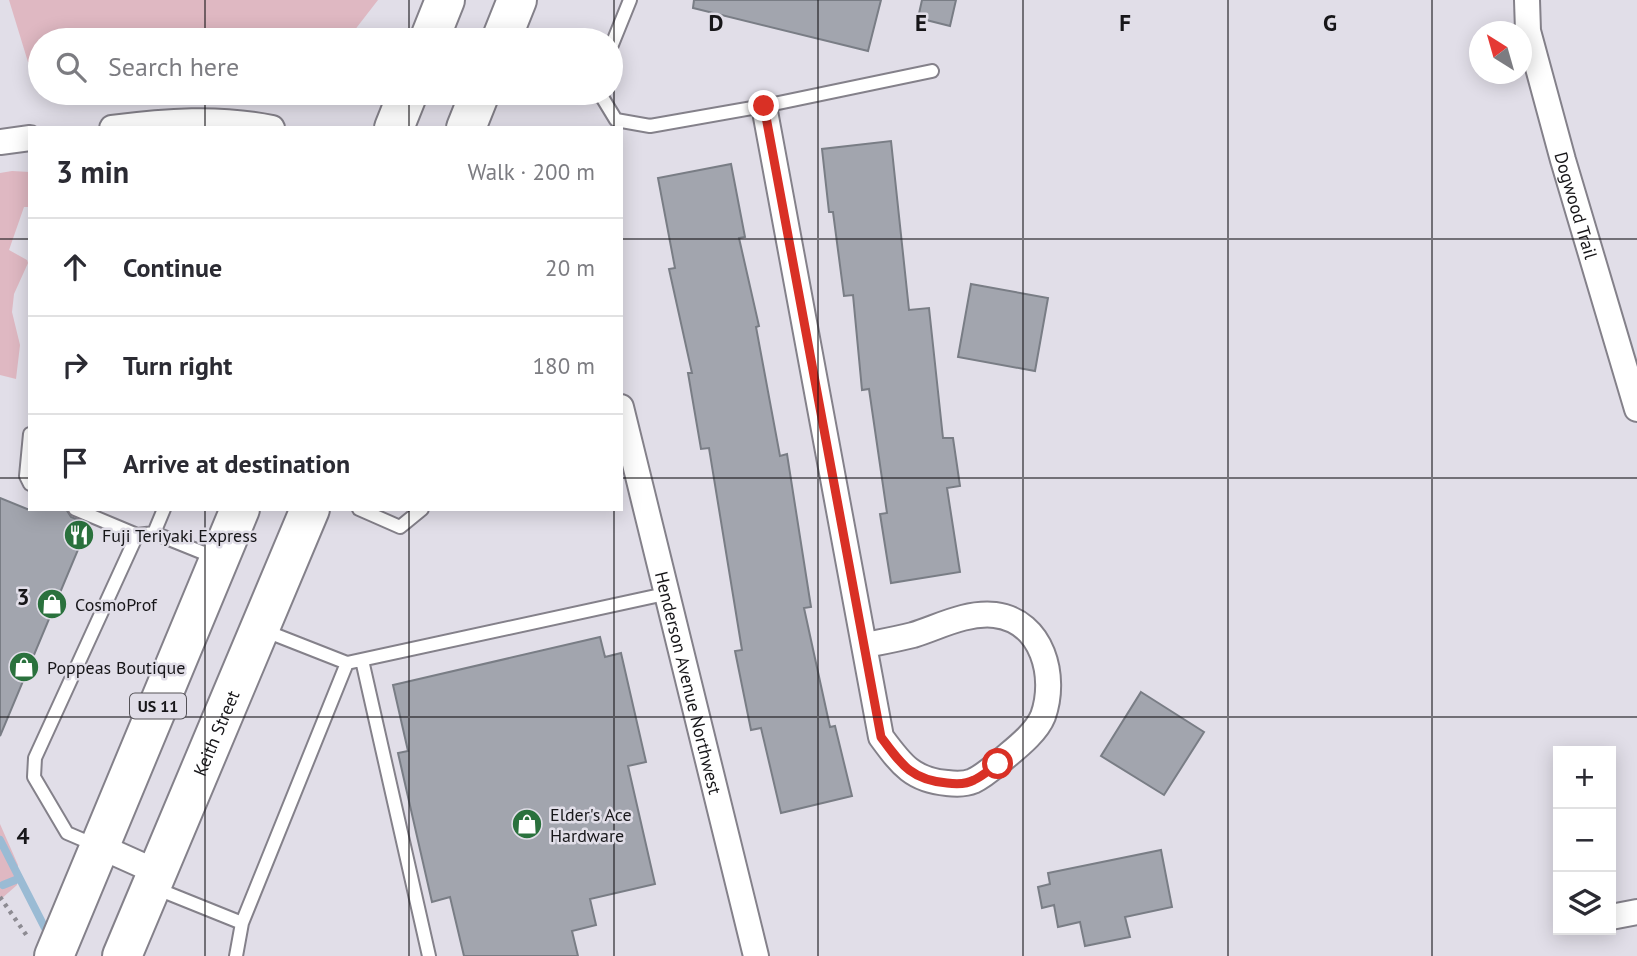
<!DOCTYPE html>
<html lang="en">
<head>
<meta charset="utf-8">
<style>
  body { margin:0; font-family:"PT Sans",sans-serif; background:#f2f2f3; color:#2b2b33 }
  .controls { position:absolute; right:21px; bottom:21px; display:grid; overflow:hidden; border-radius:0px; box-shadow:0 4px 18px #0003 }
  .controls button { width:63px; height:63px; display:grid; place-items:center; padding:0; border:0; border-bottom:2px solid #e1e1e2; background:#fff; color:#2b2b33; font:35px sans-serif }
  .compass { position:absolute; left:1469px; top:21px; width:63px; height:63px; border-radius:50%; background:#fff; box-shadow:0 4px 18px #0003; rotate:323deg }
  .stop { position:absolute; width:21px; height:21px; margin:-16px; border:5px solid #d93025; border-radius:50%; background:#fff }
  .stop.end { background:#d93025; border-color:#fff; box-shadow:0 2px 7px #0008 }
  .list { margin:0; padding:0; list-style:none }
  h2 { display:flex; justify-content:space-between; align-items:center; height:91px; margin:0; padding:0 28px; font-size:30px }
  h2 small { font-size:23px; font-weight:400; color:#7c7c81 }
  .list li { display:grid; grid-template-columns:46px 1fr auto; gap:21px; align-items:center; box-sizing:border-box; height:98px; padding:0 28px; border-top:2px solid #e1e1e2 }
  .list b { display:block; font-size:26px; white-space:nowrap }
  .list em { font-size:23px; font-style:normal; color:#7c7c81 }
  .icon { flex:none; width:38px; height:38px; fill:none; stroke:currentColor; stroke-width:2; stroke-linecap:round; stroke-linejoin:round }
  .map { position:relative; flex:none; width:1637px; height:956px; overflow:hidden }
  .search { position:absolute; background:#fff; box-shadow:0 4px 18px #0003; left:28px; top:28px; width:595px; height:77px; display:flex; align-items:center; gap:18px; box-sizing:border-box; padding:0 24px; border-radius:38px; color:#7c7c81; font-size:26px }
  .panel { position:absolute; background:#fff; box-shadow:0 4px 18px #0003; left:28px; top:126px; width:595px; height:385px; border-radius:0px }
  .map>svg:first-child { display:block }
</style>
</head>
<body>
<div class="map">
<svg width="1637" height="956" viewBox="0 0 1637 956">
  <rect width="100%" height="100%" fill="#e1dee8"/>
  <path fill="#dfb8c2" d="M9,0H378L347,40H40V62H28Z
    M12,171L30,172V207H24L9,250L27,260L28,263L14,294L12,312L20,345L16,379L0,375V173Z
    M0,824L18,865L17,885L0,900Z"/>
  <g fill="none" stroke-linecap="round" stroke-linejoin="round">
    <path stroke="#9abbd4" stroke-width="8" d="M0,840L48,934
      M3,885L18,879"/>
  </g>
  <path fill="#a2a5ae" stroke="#797d85" stroke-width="2" d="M694,0H881L868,51L693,8Z
    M922,0H956L950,26L918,18Z
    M891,141L909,310L929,308L943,438H953L960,486L947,488L960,572L891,583L880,514L887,513L869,389L862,390L853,295L844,296L833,212H829L822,149Z
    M731,164L745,237L739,238L759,326L756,327L780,456L787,454L811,607L804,608L830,727L835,726L852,796L781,813L761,728L751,730L735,651L742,650L709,448L701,449L688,373H692L669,269L675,268L658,178Z
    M971,284L1048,298L1035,371L958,357Z
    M0,498L27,509H66L71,517L86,523L83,532L85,533L0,736Z
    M600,637L605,657L621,653L646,762L628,766L655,884L590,899L596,925L572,931L578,956H464L450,897L432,902L398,753L408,751L393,685Z
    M1141,692L1204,732L1164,795L1101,756Z
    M1161,850L1172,907L1125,917L1130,937L1085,946L1080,922L1058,927L1054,905L1042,908L1038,887L1050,884L1048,873Z"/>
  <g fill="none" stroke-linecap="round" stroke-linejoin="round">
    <g stroke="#84818a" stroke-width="16">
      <path id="lane" d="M611,47L630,0
        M602,93V97L616,120L650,126L764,106L932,71
        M30,434L26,476L30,484
        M75,509L137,535
        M359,509L400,527L422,509
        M154,533L164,509
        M263,630L347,663L665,594
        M362,660L429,956
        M95,845L67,833L34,777L35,758L137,535L154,533L216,558
        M155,888L242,923L347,663
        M236,956L242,923"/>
    </g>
    <g stroke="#84818a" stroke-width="28">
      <g id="street">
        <path id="s1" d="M1527,0L1528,31L1563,160L1637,409"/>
        <path d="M764,106L881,737C901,764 912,780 947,783C955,784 966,784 973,781C986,775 997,764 1008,755C1020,745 1037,731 1043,716C1057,677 1043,621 995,615C965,612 939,627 913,635C897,639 881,642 866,645"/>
        <path d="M112,128C165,121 219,117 272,128"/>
        <path d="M0,142L30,138"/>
        <path id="s2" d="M621,407L756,956"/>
        <path d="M99,846L157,872"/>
        <path d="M1611,917L1637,912"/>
      </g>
    </g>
    <g stroke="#84818a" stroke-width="42">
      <g id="primary">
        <path d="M429,40L445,0"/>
        <path d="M501,40L517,0"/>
        <path d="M394,128L408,93"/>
        <path d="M466,128L480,93"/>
        <path d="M54,956L240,509"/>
        <path id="s3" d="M122,956L310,509"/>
      </g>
    </g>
    <path stroke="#8d8b92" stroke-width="4.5" stroke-dasharray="3.5 5" stroke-linecap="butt" d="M0,897L27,936"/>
    <use href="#lane" stroke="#fff" stroke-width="12"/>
    <use href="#street" stroke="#fff" stroke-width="24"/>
    <use href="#primary" stroke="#fff" stroke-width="38"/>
  </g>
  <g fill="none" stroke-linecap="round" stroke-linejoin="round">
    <path stroke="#d93025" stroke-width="9" d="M764,106L881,737C901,764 911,780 947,783C955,784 967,784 974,780C983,776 990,769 998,764"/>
  </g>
  <path fill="none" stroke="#171619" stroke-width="2" stroke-opacity="0.55" d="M205,0V40M409,0V40M614,0V128M818,0V956M1023,0V956M1228,0V956M1432,0V956M205,93V128M409,93V128M0,239H30M621,239H1637M0,478H30M621,478H1637M205,509V956M409,509V956M614,509V956M0,717H1637"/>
  <defs>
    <g id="restaurant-disc" transform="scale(1.575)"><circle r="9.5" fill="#2a713d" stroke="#e1dee8"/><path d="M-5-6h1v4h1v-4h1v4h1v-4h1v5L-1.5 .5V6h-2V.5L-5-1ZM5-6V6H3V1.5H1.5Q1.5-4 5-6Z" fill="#fff"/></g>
    <g id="shop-disc" transform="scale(1.575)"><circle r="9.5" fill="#2a713d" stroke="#e1dee8"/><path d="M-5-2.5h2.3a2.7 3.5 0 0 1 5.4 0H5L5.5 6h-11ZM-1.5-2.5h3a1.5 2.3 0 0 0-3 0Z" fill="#fff"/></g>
  </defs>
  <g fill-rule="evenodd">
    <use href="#restaurant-disc" x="79" y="535"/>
    <use href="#shop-disc" x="52" y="604"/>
    <use href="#shop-disc" x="24" y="667"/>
    <use href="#shop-disc" x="527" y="824"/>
  </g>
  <g text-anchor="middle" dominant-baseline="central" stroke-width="5" stroke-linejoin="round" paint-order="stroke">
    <rect fill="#e1dee8" stroke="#545257" stroke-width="2" x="130" y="693.5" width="56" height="25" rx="5"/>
    <g font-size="16" font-weight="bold" fill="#171619">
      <text x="158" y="706">US 11</text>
    </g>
    <g font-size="18" fill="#171619" stroke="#e1dee8">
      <text stroke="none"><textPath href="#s1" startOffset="212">Dogwood Trail</textPath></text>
      <text stroke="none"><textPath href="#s2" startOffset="284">Henderson Avenue Northwest</textPath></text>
      <text stroke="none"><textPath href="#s3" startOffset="242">Keith Street</textPath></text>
    </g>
    <g font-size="18" fill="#171619" stroke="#e1dee8" text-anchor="start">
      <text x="102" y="535">Fuji Teriyaki Express</text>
      <text x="75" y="604">CosmoProf</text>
      <text x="47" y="667">Poppeas Boutique</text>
      <text x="550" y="814">Elder's Ace<tspan x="550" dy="21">Hardware</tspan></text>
    </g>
  </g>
  <g font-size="23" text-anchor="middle" font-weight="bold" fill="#171619" stroke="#e1dee8" stroke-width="5" stroke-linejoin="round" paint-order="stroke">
    <text x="716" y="31">D</text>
    <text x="921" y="31">E</text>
    <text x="1125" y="31">F</text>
    <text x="1330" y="31">G</text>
    <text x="23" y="605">3</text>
    <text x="23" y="844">4</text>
  </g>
</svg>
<div class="controls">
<button>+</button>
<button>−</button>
<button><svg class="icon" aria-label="layers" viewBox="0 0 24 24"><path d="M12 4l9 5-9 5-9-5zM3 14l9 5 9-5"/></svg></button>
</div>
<svg class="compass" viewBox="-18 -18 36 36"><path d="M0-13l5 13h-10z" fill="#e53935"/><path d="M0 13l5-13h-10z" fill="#7c7c81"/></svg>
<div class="stop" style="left:998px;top:764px"></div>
<div class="stop end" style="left:764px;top:106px"></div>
<div class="search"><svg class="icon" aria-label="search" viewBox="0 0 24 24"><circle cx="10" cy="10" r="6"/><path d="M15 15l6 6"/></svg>Search here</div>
<section class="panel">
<h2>3 min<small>Walk · 200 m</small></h2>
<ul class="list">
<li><svg class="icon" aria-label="ahead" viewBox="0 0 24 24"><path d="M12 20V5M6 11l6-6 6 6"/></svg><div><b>Continue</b></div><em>20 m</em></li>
<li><svg class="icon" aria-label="right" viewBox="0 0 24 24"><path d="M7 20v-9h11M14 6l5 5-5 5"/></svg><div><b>Turn right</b></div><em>180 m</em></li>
<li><svg class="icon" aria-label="arrive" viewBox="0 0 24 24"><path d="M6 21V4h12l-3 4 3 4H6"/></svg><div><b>Arrive at destination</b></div></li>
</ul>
</section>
</div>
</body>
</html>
